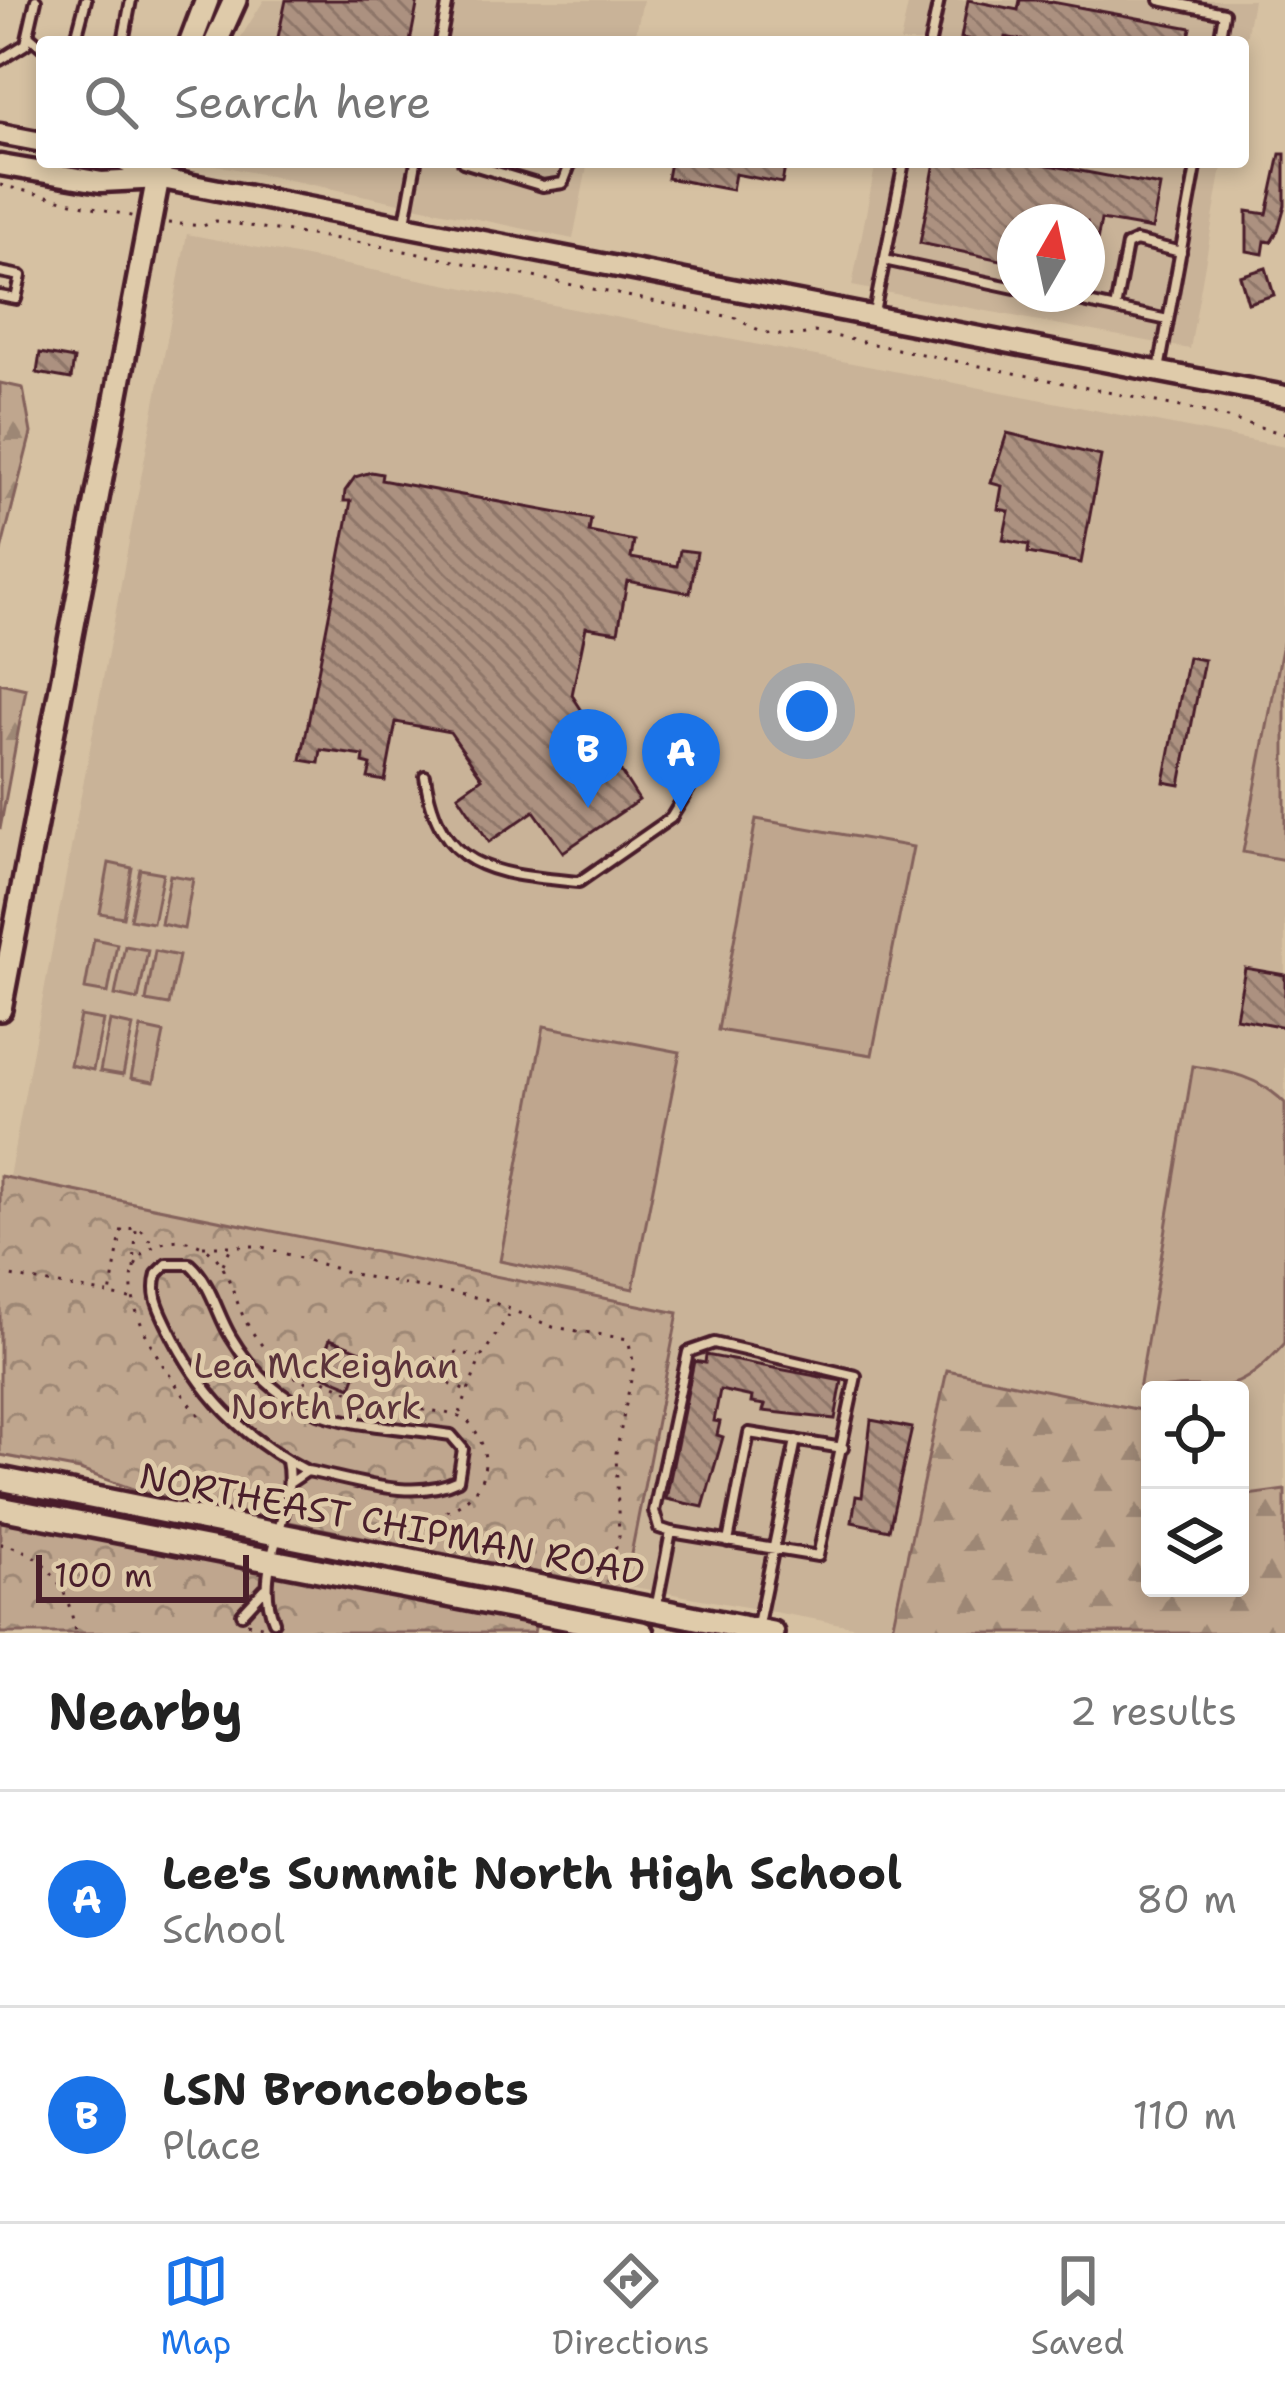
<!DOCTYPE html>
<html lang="en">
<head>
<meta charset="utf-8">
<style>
  body { margin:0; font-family:"Shantell Sans",sans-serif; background:#f6f6f6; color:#222 }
  .controls { position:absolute; right:36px; bottom:36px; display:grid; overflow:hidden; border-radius:12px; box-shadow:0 6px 18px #0003 }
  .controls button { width:108px; height:108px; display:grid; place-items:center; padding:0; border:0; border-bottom:3px solid #e0e0e0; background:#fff; color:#222; font:60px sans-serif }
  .compass { position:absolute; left:997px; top:204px; width:108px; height:108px; border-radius:50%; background:#fff; box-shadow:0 6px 18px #0003; rotate:9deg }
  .scale { position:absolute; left:36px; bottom:30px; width:213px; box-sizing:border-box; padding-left:12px; border:6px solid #4a1f2b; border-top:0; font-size:33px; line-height:42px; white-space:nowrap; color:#4a1f2b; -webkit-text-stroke:9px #dfcbaa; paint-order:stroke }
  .you { position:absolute; left:807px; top:711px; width:42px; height:42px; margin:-30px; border:9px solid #fff; border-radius:50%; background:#1a73e8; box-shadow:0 0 0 18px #1a73e833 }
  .badge { display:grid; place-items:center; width:78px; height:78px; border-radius:50%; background:#1a73e8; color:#fff; font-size:39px; font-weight:700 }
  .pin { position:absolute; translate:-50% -99px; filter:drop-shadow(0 3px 6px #0008) }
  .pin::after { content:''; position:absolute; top:63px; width:42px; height:36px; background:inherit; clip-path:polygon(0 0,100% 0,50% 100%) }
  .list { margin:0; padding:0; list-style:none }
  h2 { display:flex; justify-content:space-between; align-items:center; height:156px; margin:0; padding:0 48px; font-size:51px }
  h2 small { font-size:39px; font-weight:400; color:#767676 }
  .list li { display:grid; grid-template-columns:78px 1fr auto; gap:36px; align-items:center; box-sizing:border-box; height:216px; padding:0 48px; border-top:3px solid #e0e0e0 }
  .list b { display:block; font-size:45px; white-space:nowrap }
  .list p { margin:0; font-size:39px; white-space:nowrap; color:#767676 }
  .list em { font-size:39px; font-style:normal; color:#767676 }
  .icon { flex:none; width:66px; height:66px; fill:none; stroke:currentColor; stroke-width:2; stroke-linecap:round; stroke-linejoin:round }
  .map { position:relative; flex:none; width:1285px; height:1633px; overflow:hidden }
  .search { position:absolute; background:#fff; box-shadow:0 6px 18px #0003; left:36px; right:36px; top:36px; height:132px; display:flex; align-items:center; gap:30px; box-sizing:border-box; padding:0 42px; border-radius:12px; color:#767676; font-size:45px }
  .sheet { height:588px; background:#fff }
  nav { display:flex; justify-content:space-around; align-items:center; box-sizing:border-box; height:168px; border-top:3px solid #e0e0e0; background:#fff; font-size:33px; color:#767676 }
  nav a { display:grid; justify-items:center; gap:6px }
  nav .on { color:#1a73e8 }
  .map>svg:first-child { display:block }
</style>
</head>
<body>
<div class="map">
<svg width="1285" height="1633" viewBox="0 0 1285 1633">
  <defs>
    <pattern id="forest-firs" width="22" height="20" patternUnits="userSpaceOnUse" patternTransform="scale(3)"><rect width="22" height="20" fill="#bfa68e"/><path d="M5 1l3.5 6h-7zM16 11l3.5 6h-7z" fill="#9d8774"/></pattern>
    <pattern id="park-crowns" width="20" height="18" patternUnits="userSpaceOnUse" patternTransform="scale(3)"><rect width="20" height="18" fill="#bfa68e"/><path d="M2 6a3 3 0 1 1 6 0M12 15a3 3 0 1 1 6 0" fill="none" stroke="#9d8774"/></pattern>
    <pattern id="building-back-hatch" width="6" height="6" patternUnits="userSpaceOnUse" patternTransform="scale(3)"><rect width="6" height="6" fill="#ac9180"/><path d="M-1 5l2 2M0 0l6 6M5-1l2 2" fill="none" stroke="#8e7669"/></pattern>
  </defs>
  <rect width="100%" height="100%" fill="#d6c1a2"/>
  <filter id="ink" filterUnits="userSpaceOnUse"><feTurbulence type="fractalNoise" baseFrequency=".00833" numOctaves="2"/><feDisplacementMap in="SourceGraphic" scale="24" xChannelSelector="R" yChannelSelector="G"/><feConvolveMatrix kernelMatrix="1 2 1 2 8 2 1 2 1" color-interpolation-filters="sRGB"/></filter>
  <g filter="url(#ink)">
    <path fill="#c9b398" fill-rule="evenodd" d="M264,0H643L634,42H238Z
      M909,0H1253L1243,55V42H900Z
      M202,162H588L573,239Z
      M876,162H1223L1190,349L852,286ZM1015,222H1087V294H1015Z
      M187,234L1285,447V1490L1240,1496V1390H1150V1412L947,1370L891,1633L623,1585L9,1177Z"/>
    <path fill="#bfa68e" stroke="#84625c" stroke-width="3" d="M1285,633V860L1243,852Z
      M756,819L913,847L872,1055L718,1030Z
      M109,863L132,868L123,917L100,913Z
      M140,869L163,873L153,923L130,919Z
      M170,875L193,879L184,929L161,924Z
      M94,939L117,944L108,993L85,989Z
      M125,946L148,950L138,1000L115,995Z
      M155,951L179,956L169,1005L146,1001Z
      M80,1016L103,1020L93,1070L70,1065Z
      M110,1021L133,1026L123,1075L100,1071Z
      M544,1026L680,1052L633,1289L500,1261Z
      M141,1028L164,1033L154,1082L131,1078Z
      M1193,1066C1229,1071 1259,1077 1285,1103V1343C1224,1412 1215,1374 1150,1392L1139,1390Z"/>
    <path fill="url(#forest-firs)" stroke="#84625c" stroke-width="3" d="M0,383L23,388L31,433L0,555Z
      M0,683L26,689L0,829Z
      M947,1370L1150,1412V1588H1240V1496L1285,1490V1633H891Z"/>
    <path fill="url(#park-crowns)" stroke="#84625c" stroke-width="3" d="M0,1176L678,1313L624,1590L141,1492L80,1470L0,1455Z
      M0,1518L536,1623L534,1633H0Z"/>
    <path fill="url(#building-back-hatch)" stroke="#4a1f2b" stroke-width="3" d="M286,0H418L410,42H277Z
      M968,0L1018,10L1020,0H1041L1191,28L1188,42H1032L1005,37L1004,42H984L961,38Z
      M1280,154H1285V205L1278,230L1271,242L1265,241L1263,254L1247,251V211L1267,214Z
      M670,162H786L782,183L735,174L732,190L667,178Z
      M935,162H1033L1160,186L1152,229L1101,220L1093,263L1087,262V222H1015V263L920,243Z
      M1266,268L1274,295L1248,303L1240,276Z
      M40,353L74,359L71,379L37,373Z
      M1007,433L1101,456L1081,563L1028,553L1029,545L1003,540L1009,511L998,509L1002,486L991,483Z
      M371,472L382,474L381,480L591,519L589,532L634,541L631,558L677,566L680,550L697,552L690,593L627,581L618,632L586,627L572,695L639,800L563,852L534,811L489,842L458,795L482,778L450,732L396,722L385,781L368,778L371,765L363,763L364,756L321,750L319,763L301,760L351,501H344L345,491L355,477Z
      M1188,657L1204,660L1180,785L1164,782Z
      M1245,968L1285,975V1027L1236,1018Z
      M330,1339L364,1352L351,1387L317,1373Z
      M706,1355L842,1381L835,1419L763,1411L765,1405L751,1403L752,1397L720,1390L714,1421L720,1422L717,1435L723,1437L703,1507L666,1499L694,1361L705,1363Z
      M871,1420L912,1428L889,1530L852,1522L856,1496L862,1497Z"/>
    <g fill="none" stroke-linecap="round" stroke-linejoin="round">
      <g stroke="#4a1f2b" stroke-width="16">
        <path id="service" d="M1160,0L1224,13L1219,42
          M28,35L42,47
          M75,42L86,0
          M123,42L131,0
          M440,42L448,0
          M930,42L939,0
          M0,60L26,44L36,0
          M463,162L543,186L563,183L571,162
          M405,222L416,162
          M884,260L1015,288
          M0,272L21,276L16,299L0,296
          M1045,294L1168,320
          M1115,309L1127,245L1136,241L1181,252
          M874,313L904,162
          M1159,370L1197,162
          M425,776C439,872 496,874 579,882L671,818L699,772
          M291,1482L307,1471C354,1480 413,1502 458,1480L463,1449L451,1435C358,1421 287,1431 231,1337C217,1314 211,1283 190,1264H167L157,1274C151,1295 159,1308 168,1327C199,1392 243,1439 307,1471
          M728,1542L749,1433L843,1448
          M656,1609L671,1532L659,1528L654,1511L688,1352L714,1343L856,1376L818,1556L671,1532
          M242,1614L265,1589
          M274,1621C251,1567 298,1514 287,1461
          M757,1629L796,1440"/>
      </g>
      <g stroke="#4a1f2b" stroke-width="27">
        <path id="tertiary" d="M0,134L42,142
          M125,162L157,177
          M0,165L101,182L162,179L1285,396"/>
      </g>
      <g stroke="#4a1f2b" stroke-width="30">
        <path id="secondary" d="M191,42L207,0
          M216,42L235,0
          M0,1009L161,162
          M0,1479L772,1633
          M0,1508L642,1633"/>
      </g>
      <path stroke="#4a1f2b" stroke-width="3" stroke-dasharray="3 9" stroke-linecap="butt" d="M0,185L135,217
        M168,223L203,226L216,221L370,244L736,318C761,334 785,340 814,332L1205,412L1285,434
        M203,1246H259L361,1276L485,1299L553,1327L628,1339L634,1365L616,1453L619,1537L606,1581
        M223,1264L232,1245
        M134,1269L136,1230
        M0,1274L108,1294
        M130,1299L110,1295L122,1228L141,1229L153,1244
        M434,1358L447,1364V1383L466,1391
        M448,1363L456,1352L479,1357
        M460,1413L480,1359L509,1315
        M199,1415C172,1381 87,1270 162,1243C177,1238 193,1240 207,1249C231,1266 234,1306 251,1330C264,1351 283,1367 303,1383L313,1375L352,1393L356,1403C391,1412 436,1404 468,1421C497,1455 488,1493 447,1511L434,1547
        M0,1544C47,1551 70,1590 75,1633
        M247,1623L267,1627"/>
      <use href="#service" stroke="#dfcbaa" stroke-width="8"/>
      <use href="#tertiary" stroke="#dfcbaa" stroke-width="18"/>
      <use href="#secondary" stroke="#dfcbaa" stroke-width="21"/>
    </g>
  </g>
  <g text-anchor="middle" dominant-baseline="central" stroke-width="10" stroke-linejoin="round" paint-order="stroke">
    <g font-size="36" fill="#5c333a" stroke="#dfcbaa">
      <text x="326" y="1365">Lea McKeighan<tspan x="326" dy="41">North Park</tspan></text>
    </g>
    <g font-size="36" fill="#4a1f2b" stroke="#dfcbaa">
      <text transform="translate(392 1524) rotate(11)">NORTHEAST CHIPMAN ROAD</text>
    </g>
  </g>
</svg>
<div class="controls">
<button><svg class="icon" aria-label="locate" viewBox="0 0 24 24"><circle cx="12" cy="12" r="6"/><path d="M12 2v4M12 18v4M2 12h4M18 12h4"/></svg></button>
<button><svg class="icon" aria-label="layers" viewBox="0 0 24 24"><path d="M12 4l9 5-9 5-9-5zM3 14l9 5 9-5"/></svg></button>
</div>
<svg class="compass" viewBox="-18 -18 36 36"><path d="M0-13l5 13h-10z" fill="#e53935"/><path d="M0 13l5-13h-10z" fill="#767676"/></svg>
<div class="scale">100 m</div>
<div class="you"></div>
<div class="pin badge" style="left:681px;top:812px">A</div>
<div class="pin badge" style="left:588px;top:808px">B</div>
<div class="search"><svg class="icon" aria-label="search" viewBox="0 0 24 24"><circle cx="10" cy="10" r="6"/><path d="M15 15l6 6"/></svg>Search here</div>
</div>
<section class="sheet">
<h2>Nearby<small>2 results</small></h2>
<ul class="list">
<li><span class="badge">A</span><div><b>Lee's Summit North High School</b><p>School</p></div><em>80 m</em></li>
<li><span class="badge">B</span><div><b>LSN Broncobots</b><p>Place</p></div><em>110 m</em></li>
</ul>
</section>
<nav>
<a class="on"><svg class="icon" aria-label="map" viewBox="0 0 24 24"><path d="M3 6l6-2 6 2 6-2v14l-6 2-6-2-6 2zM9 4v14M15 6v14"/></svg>Map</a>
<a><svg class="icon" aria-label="directions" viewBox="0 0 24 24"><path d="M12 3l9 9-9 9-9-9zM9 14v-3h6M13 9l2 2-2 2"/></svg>Directions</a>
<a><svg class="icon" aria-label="saved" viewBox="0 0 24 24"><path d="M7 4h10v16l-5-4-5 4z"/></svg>Saved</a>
</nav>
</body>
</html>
